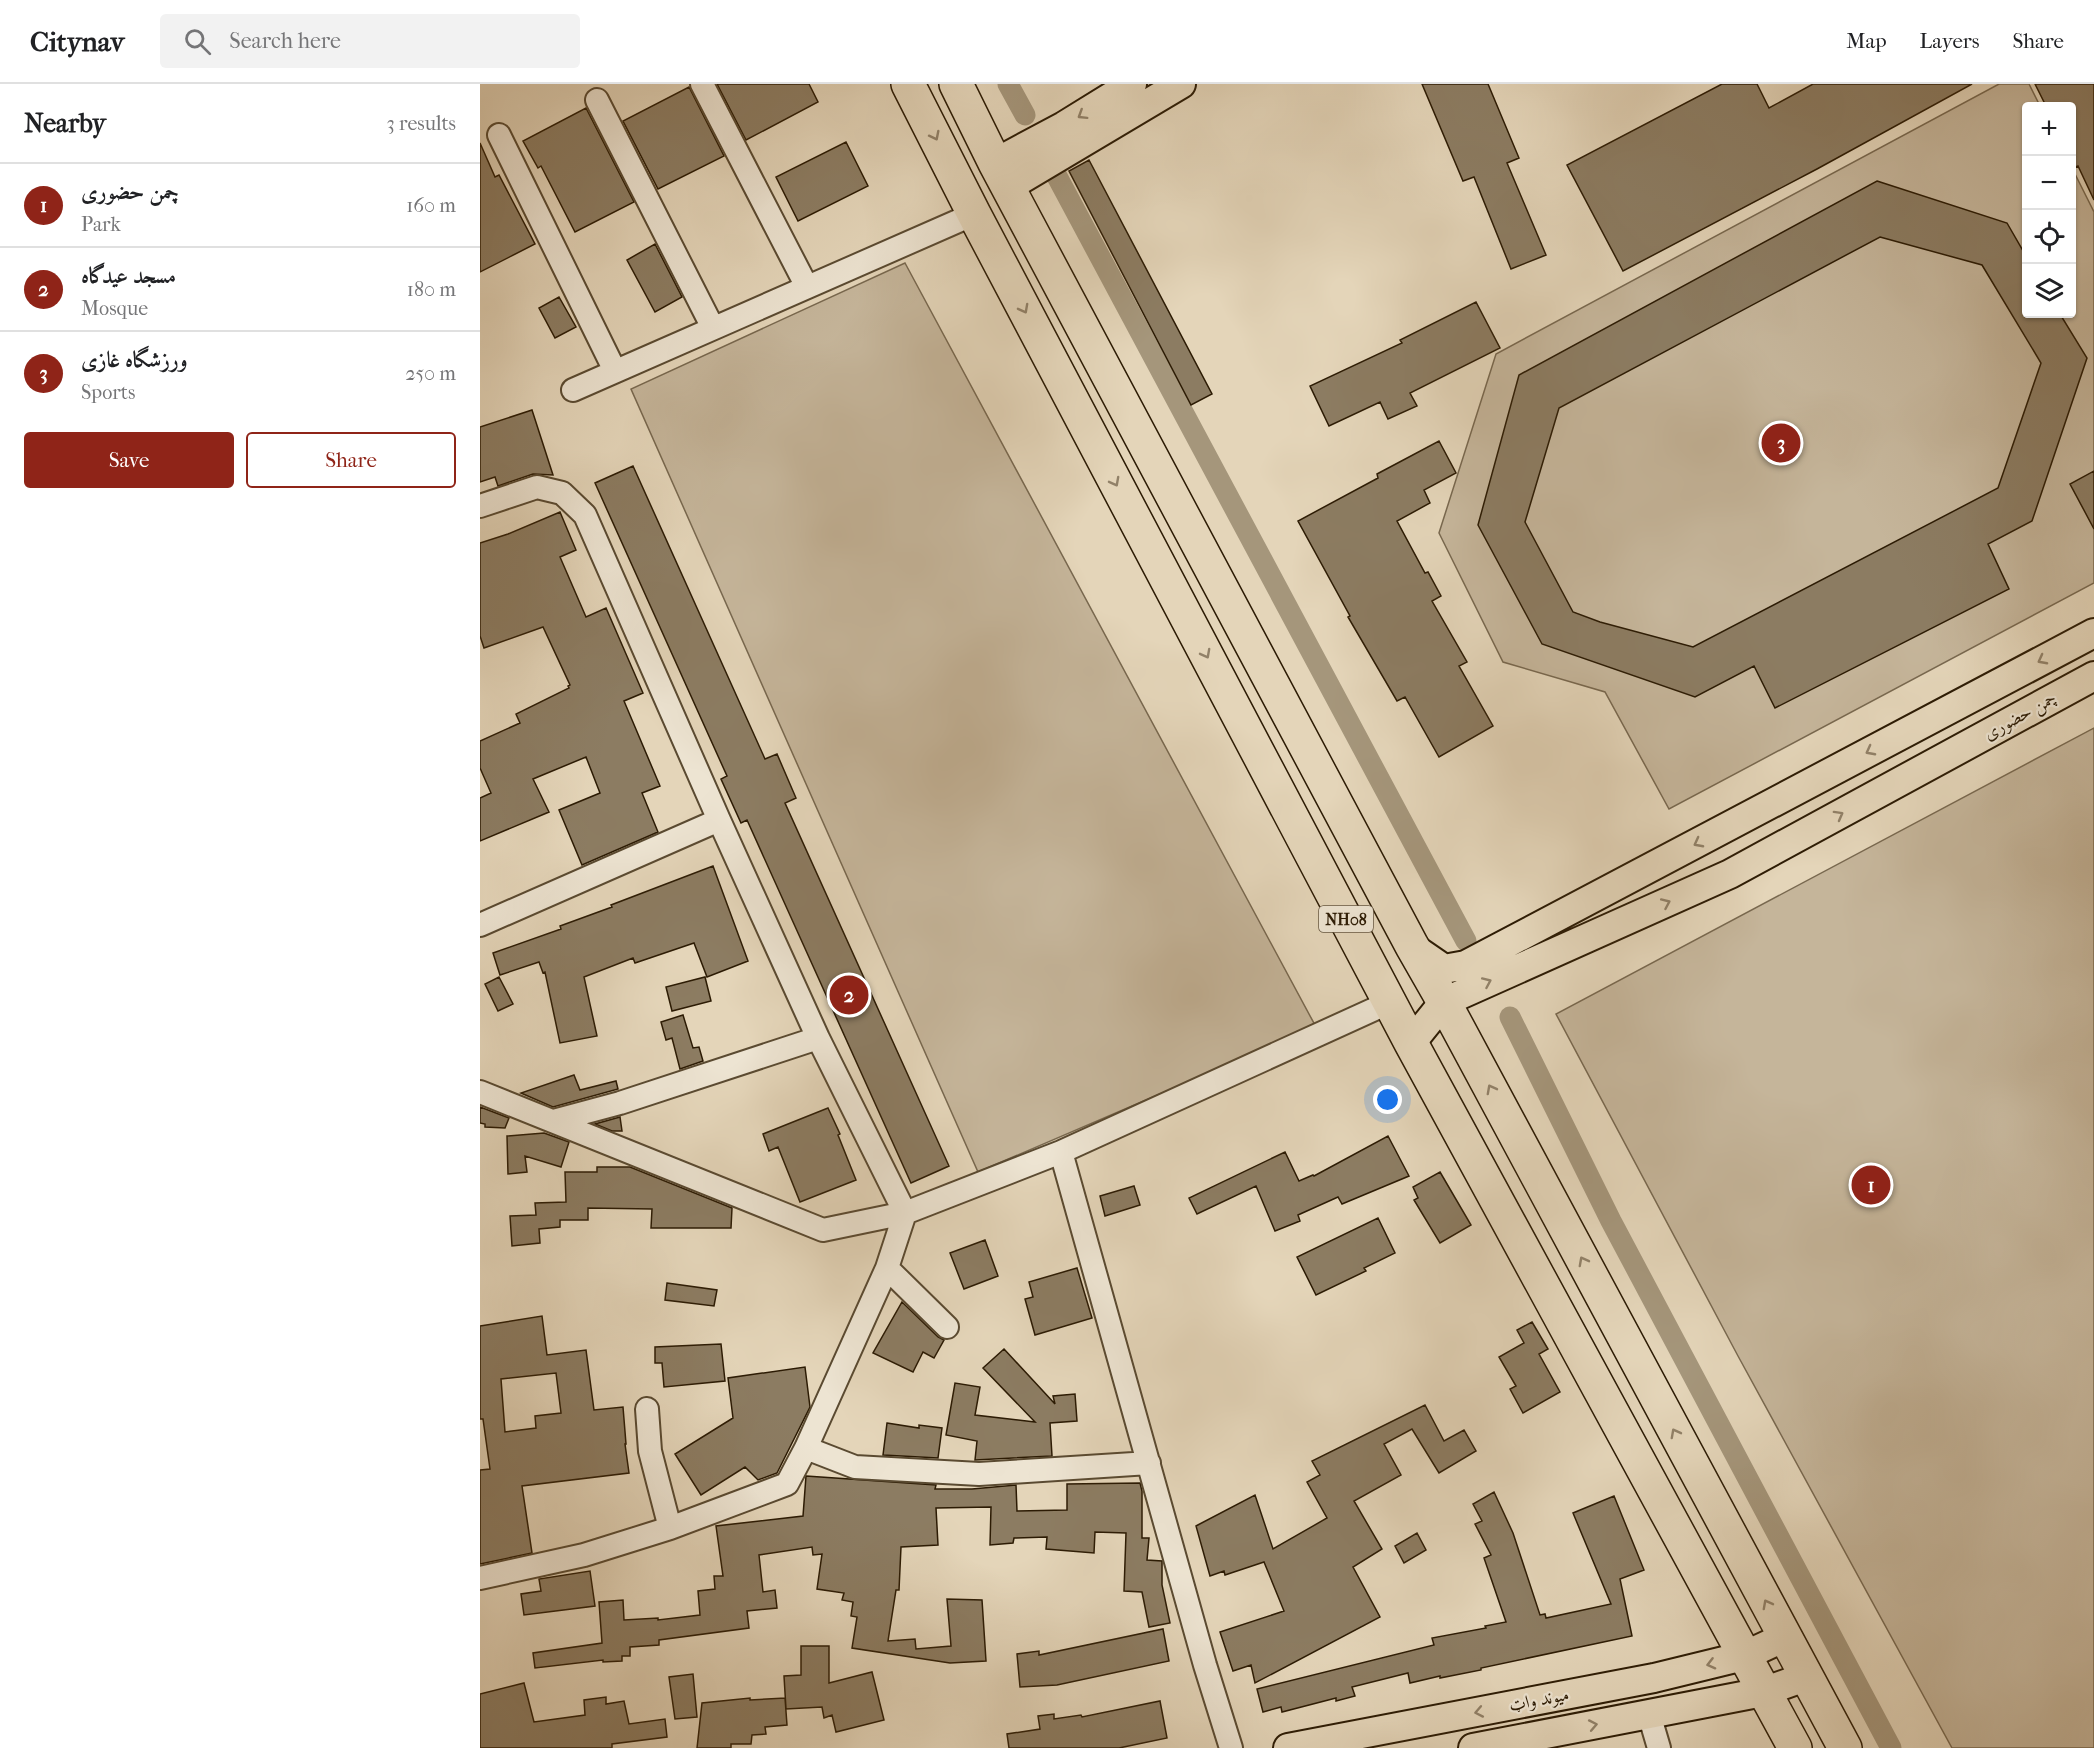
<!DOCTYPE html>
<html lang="en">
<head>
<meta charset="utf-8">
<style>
  body { margin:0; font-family:"IM FELL French Canon",Amiri,serif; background:#f2f2f2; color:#202124 }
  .controls { position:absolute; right:18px; top:18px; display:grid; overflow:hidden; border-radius:6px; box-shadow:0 2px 4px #0004 }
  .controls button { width:54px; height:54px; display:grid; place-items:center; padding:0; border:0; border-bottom:2px solid #e0e0e0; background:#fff; color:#202124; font:30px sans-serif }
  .you { position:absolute; left:908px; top:1016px; width:21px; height:21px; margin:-15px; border:4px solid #fff; border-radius:50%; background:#1a73e8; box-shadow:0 0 0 9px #1a73e833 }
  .badge { display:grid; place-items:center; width:39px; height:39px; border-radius:50%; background:#8f2418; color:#fff; font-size:20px; font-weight:700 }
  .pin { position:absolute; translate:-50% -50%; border:3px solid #fff; box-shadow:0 2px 6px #0006 }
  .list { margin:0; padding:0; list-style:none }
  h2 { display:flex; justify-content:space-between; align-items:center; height:78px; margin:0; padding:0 24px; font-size:26px }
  h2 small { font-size:20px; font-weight:400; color:#757577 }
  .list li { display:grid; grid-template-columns:39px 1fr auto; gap:18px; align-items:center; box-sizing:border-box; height:84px; padding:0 24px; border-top:2px solid #e0e0e0 }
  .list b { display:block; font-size:22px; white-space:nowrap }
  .list p { margin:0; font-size:20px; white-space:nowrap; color:#757577 }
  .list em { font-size:20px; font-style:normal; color:#757577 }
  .actions { display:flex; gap:12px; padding:18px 24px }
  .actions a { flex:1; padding:14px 0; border:2px solid #8f2418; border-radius:6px; text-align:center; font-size:21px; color:#8f2418 }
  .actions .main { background:#8f2418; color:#fff }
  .icon { flex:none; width:33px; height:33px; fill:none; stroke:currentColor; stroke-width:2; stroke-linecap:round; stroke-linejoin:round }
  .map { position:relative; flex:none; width:1614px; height:1664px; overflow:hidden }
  header { display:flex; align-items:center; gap:36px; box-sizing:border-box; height:84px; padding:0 30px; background:#fff; border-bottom:2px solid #e0e0e0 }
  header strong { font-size:28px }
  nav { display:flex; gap:33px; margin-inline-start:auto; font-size:21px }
  .search { width:420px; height:54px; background:#f2f2f2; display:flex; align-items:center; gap:15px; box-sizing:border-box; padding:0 21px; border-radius:6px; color:#757577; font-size:22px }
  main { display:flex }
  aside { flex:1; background:#fff }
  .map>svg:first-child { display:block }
</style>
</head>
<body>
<header>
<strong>Citynav</strong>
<div class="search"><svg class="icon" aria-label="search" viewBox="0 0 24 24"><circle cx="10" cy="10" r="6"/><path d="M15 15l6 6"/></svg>Search here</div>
<nav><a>Map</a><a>Layers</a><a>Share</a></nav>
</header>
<main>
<aside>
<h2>Nearby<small>3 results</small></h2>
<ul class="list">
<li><span class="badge">1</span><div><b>چمن حضوری</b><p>Park</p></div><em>160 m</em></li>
<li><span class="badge">2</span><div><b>مسجد عیدگاه</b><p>Mosque</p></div><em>180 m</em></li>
<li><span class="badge">3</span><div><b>ورزشگاه غازی</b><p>Sports</p></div><em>250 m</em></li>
</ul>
<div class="actions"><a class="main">Save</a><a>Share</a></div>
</aside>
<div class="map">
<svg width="1614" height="1664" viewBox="0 0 1614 1664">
  <rect width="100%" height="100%" fill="#e4d5b9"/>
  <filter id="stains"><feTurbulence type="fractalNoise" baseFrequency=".00333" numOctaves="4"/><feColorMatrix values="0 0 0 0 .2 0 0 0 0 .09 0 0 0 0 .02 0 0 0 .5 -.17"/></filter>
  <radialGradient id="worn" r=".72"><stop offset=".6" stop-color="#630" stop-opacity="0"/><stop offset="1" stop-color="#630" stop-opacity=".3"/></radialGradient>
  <path fill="#c5b59a" stroke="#78684f" stroke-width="1.5" d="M1519,0H1549L1560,22H1546V230H1592V84L1614,128V499L1189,725L1125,608L1023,578L959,449L1016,270Z
    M425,179L836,943L498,1088L151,305Z
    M1614,644V1664H1472L1258,1272L1076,930Z"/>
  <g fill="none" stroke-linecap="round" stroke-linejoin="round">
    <path stroke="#a5967b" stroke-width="21" d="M528,0L545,31
      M573,85L986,857
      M1030,933L1131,1137L1411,1664"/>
  </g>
  <path fill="#8c7c62" stroke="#2c1b04" stroke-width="1.5" fill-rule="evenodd" d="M237,0H329L338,18L266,56Z
    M942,0H1008L1039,74L1027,79L1066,171L1031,185L994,93L983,97Z
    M1242,0H1277L1289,24L1333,0H1492L1337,85L1143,187L1087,81Z
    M1555,0H1614V116L1598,82L1596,83L1592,74V22H1566Z
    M209,3L244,72L178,105L143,37Z
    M106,24L154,118L95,148L61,82L58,84L43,57Z
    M366,58L388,102L318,137L296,93Z
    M0,59L15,93L19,91L55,160L0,188Z
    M609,76L732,310L711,321L589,87Z
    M1397,97L1527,139L1546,172V230H1580L1607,274L1552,437L1508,460L1529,505L1295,624L1274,582L1215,613L1062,560L998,441L1039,291ZM1400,153L1502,181L1561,279L1518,404L1213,563L1120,538L1093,528L1045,438L1079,324Z
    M175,160L202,213L175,228L147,176Z
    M79,213L96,243L75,254L59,224Z
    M996,218L1020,264L930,309L937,322L908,335L900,318L849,342L830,302L922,259L920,256Z
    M52,326L73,391L53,390L18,402L15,393L0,398V343Z
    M959,357L976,389L944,406L950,419L917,437L945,489L948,488L961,512L952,517L987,578L979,582L1013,642L959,673L925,613L917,617L868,533L870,532L818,437L898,394L897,390Z
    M153,382L285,675L297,670L316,714L305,719L469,1082L431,1099L267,736L261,739L241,695L247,692L115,399Z
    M1614,387V445L1590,400Z
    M80,428L96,466L80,473L106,533L126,524L163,609L144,617L180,702L162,709L178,748L102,781L79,726L120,709L106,673L53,695L69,728L0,757V714L11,709L0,684V657L40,639L36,630L89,604L88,602L90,601L63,543L4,564L0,552V459L28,450Z
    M233,782L268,877L227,893L214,859L155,879L153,874L104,893L117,952L80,959L65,888L63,889L59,878L20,891L13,869L81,845L80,842L132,823L131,821Z
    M19,893L33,920L18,927L5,900Z
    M225,893L231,917L192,927L186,903Z
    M203,931L213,964L219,963L223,977L200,985L192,954L186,956L181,938Z
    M94,991L100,1006L136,997L138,1005L73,1023L41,1009Z
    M0,1023L29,1034L25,1044L5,1043V1040L0,1039Z
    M348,1024L360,1050L358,1051L376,1096L320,1118L298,1063L289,1067L283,1050Z
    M140,1033L142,1047H132L115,1040Z
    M64,1049L89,1058L81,1083L45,1072L47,1088L28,1090L27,1052Z
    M908,1052L929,1092L862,1120L858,1113L818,1131L820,1137L795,1147L776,1102L717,1130L709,1114L805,1068L819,1097L833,1091L834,1092Z
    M117,1083H150L252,1124L251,1144H171L172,1125L108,1124V1136H80V1143L59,1145L60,1159L32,1162L30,1132L56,1131L55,1119L86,1118L85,1088H117Z
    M960,1088L991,1141L960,1159L934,1116L938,1114L933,1103Z
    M654,1102L660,1121L625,1132L620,1112Z
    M898,1134L915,1169L884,1184L886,1187L836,1211L817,1173Z
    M505,1156L518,1192L484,1205L470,1169Z
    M597,1184L612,1234L555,1251L545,1215L553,1213L549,1198Z
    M187,1199L237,1206L234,1222L185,1216Z
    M422,1218L458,1253L464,1256L454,1274L443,1268L433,1288L393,1269Z
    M62,1232L67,1271L106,1266L114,1326L143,1323L146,1360H145L149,1389L42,1402L52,1469L0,1480V1386L10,1385L3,1335H0V1242ZM76,1289L81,1329L55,1332L56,1344L25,1348L21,1295Z
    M1052,1238L1068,1265L1059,1270L1080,1308L1043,1329L1030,1305L1036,1302L1019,1273L1044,1259L1037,1246Z
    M241,1260L245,1297L184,1303L182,1279H175V1263Z
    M524,1265L575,1320L573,1312L595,1310L597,1337L570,1339L572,1372L495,1376L497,1357L466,1351L475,1299L500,1303L495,1331L555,1338L503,1284Z
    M325,1283L330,1323L297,1389L278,1396L265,1383L221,1411L195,1370L253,1334L248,1294Z
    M945,1321L964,1357L984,1346L996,1367L959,1389L932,1345L904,1360L921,1391L874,1417L902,1465L873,1483L900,1533L775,1599L771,1581L753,1587L740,1548L804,1527L784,1478L745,1491L744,1487L730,1492L716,1442L775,1411L793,1465L847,1434L827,1398L840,1391L832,1377Z
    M407,1339L439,1344V1341L462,1344L458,1374L403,1371Z
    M326,1392L456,1401L455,1405H492L536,1401L537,1427L587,1426V1400L660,1399L662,1407V1454H669L667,1476L682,1477V1501L690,1539L669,1543L662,1508L644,1507L646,1449L615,1448L614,1469L566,1465L567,1453L534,1454L533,1459L510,1461L511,1423L456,1424L458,1461L421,1463L419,1506H416L408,1557L435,1555L436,1565L471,1562L467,1515L502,1516L506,1577L470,1579L372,1564L377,1533L371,1532L373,1518L362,1516L364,1509L337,1505L342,1470L333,1471L332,1463L279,1471L283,1508L295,1506L297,1524L267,1527L269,1544L179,1556V1561L150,1563V1572H142V1577L123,1578V1576L55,1584L53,1569L122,1559L119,1518L143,1516L144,1536L178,1534V1536L220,1531L218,1507L235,1505L234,1492H243L236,1442L323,1432Z
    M1014,1408L1033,1449L1060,1531L1065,1530L1066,1534L1131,1520L1093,1429L1134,1412L1164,1486L1140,1495L1152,1552L1001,1584V1586L960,1594V1592L930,1599L928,1589L872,1603L875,1612L856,1617V1614L802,1628L801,1623L783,1628L777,1605L954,1561L952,1554L1006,1544L1005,1542L1026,1538L1004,1474L1011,1471L995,1440L1002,1437L993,1420Z
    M937,1449L946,1466L924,1479L915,1462Z
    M110,1487L115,1522L44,1531L41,1510L61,1507L59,1495Z
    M683,1545L689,1577L577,1601L540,1603L537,1570L559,1567V1571Z
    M321,1562H349V1599L392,1588L404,1636L356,1648L352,1631L344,1634L342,1623L306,1625L304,1592L321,1591Z
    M213,1590L217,1633L195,1635L189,1593Z
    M44,1599L54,1638L105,1631L104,1616L126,1613V1620L144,1617L149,1640L185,1635L187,1653L132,1660V1664H0V1610Z
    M270,1614V1616L305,1614L307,1641L285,1643L286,1650L272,1651L271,1660H251V1664H217L222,1619Z
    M680,1617L687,1654L639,1664H529L527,1650L560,1645L558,1632L574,1630V1635L601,1631L602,1633Z"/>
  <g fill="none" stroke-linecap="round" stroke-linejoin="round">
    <g stroke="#5a4a31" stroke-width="26">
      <path id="minor" d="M222,0L327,203
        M117,16L233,244
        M19,51L135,287
        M93,306L494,130
        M0,422L57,403L82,409L105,431L239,736L338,954L425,1129L407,1184L326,1364L307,1400L190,1444L104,1471L0,1494
        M0,841L239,736
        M0,1008L343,1146L425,1129L581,1068L910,918
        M73,1037L140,1019L338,954
        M581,1068L725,1581L751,1664
        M407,1184L467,1243
        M167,1325L170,1367L190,1444
        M326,1364L375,1383L499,1390L669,1379
        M1169,1630L1179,1664"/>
    </g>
    <g stroke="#2c1b04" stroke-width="32">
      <path id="major" d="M515,79L584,42L652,0
        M528,103L701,0
        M932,863L964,885L986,881L1614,549
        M931,959L964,918L1250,790L1614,592
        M808,1664L1174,1594L1264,1572L1305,1553
        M993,1664L1283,1608L1325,1593"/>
    </g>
    <g stroke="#2c1b04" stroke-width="36">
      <path id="highway" d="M428,0L494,130L931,959L1315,1664
        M476,0L515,79L932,862L964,918L1365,1664"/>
    </g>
    <use href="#minor" stroke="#ede4d2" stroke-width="22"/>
    <use href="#major" stroke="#e4d5b9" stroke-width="28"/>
    <use href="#highway" stroke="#e4d5b9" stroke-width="33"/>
  </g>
  <defs><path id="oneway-chevron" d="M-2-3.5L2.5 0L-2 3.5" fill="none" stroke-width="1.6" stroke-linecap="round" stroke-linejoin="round" transform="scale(1.5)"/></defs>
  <g stroke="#918168">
    <use href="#oneway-chevron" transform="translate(602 31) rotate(148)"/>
    <use href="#oneway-chevron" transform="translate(455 52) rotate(63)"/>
    <use href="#oneway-chevron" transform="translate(544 225) rotate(62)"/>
    <use href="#oneway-chevron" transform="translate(635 398) rotate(62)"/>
    <use href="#oneway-chevron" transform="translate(726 570) rotate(62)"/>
    <use href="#oneway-chevron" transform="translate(1562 576) rotate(152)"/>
    <use href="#oneway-chevron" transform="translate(1390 667) rotate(152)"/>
    <use href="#oneway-chevron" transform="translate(1359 731) rotate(-29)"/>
    <use href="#oneway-chevron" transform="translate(1218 759) rotate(152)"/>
    <use href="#oneway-chevron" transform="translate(1186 819) rotate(-24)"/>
    <use href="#oneway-chevron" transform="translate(1007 898) rotate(-24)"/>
    <use href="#oneway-chevron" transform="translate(1011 1005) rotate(-118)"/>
    <use href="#oneway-chevron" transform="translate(1103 1177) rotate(-118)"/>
    <use href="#oneway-chevron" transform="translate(1195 1349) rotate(-118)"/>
    <use href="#oneway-chevron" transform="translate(1287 1520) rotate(-118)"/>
    <use href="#oneway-chevron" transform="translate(1231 1580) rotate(166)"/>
    <use href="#oneway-chevron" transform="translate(999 1628) rotate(169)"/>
    <use href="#oneway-chevron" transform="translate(1113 1641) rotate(-11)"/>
  </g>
  <g text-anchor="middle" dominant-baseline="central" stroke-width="4.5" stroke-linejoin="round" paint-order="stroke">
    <rect fill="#ede4d2" stroke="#665742" stroke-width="1.5" x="839" y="822" width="54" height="26" rx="4.5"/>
    <g font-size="16" font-weight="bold" fill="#2c1b04">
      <text x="866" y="835">NH08</text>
    </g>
    <g font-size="18" fill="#2c1b04" stroke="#ede4d2">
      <text transform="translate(1540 632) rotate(-29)">چمن حضوری</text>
      <text transform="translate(1059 1616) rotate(-11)">میوند واټ</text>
    </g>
  </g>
  <rect width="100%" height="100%" filter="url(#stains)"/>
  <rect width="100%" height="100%" fill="url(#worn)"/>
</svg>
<div class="controls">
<button>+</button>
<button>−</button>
<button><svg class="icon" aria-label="locate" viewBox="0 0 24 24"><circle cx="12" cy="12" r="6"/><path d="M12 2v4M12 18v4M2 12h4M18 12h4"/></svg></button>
<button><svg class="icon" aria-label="layers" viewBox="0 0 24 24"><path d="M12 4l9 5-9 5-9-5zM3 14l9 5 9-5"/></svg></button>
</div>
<div class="you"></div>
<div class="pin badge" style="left:1391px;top:1101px">1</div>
<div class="pin badge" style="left:369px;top:911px">2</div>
<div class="pin badge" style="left:1301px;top:359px">3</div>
</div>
</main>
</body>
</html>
